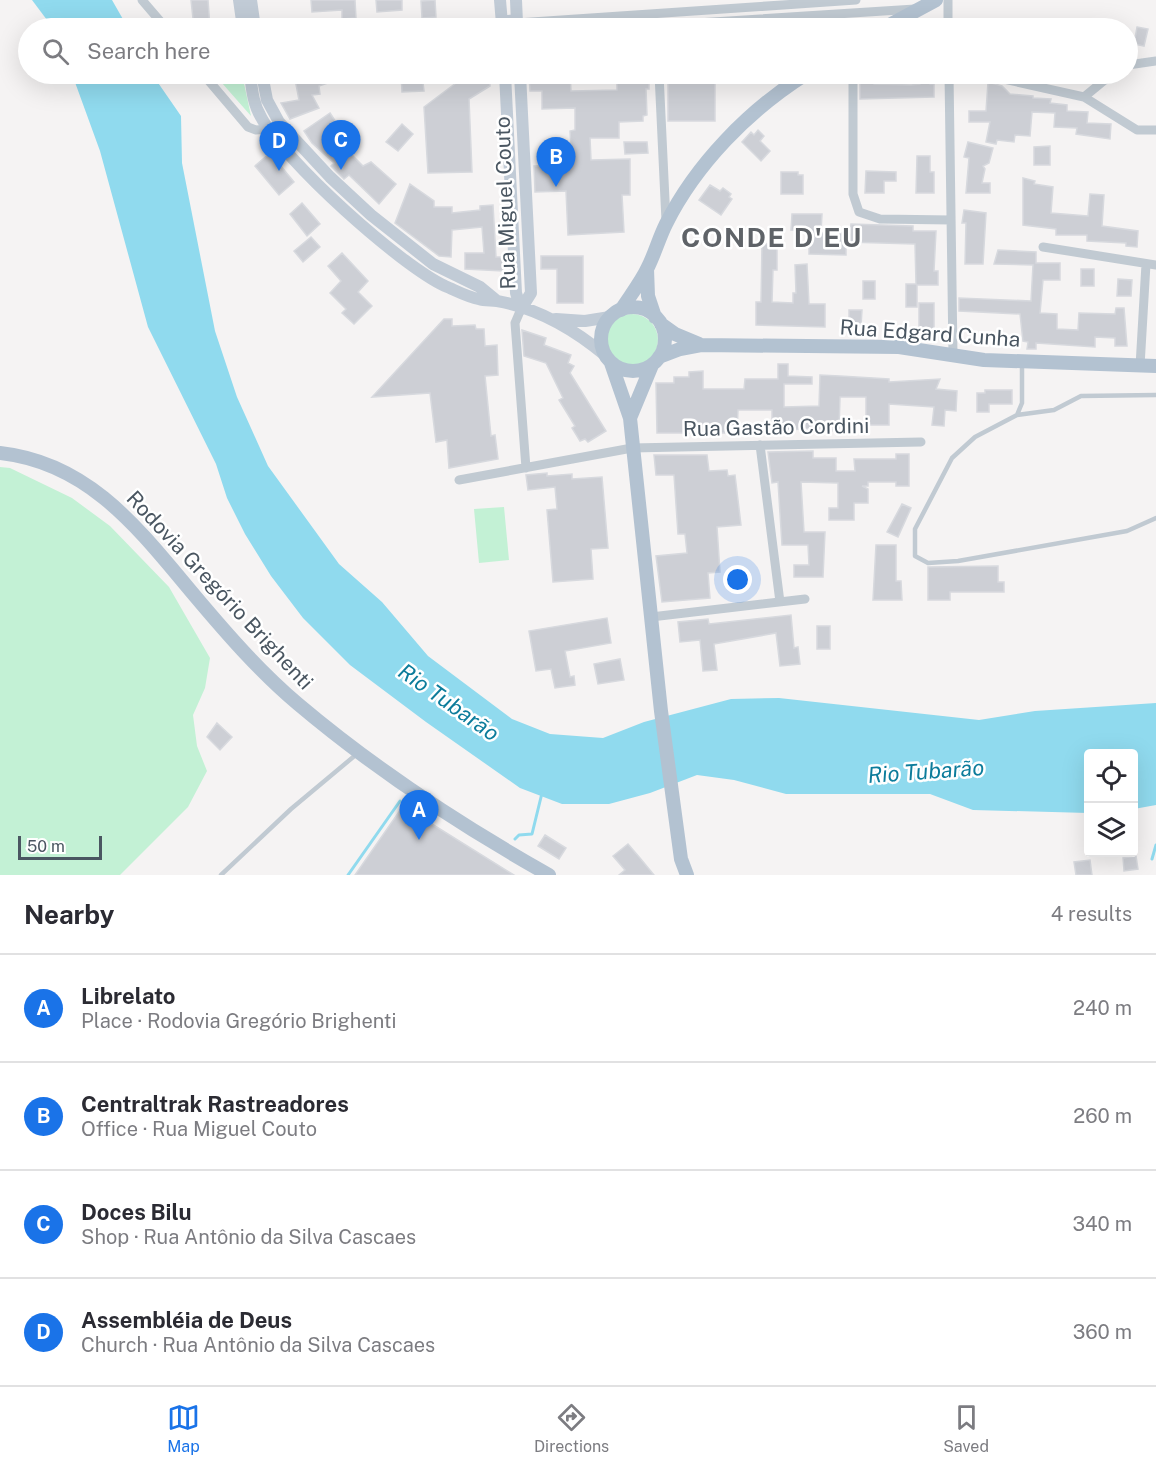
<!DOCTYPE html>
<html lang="en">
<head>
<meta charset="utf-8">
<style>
  body { margin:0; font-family:"Public Sans",sans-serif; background:#f7f7f7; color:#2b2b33 }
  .controls { position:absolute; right:18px; bottom:18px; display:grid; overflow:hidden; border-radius:6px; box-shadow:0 6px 24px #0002 }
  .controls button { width:54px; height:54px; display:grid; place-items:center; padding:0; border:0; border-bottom:2px solid #e1e1e2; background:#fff; color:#2b2b33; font:30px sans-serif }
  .scale { position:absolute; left:18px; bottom:15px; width:84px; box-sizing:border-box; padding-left:6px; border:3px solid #4a5661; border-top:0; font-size:16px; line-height:21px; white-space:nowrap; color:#4a5661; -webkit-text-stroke:4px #fff; paint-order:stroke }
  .you { position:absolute; left:738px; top:580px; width:21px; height:21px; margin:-15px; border:4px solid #fff; border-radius:50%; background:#1a73e8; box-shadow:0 0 0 9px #1a73e833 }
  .badge { display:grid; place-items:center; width:39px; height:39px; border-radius:50%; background:#1a73e8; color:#fff; font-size:20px; font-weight:700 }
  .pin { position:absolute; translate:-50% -50px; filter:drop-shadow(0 2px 3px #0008) }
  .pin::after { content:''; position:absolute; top:32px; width:21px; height:18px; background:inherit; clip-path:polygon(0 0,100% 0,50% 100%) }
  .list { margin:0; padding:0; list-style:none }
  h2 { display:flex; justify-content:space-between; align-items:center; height:78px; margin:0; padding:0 24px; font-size:26px }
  h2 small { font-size:20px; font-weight:400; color:#7c7c81 }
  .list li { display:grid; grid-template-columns:39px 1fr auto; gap:18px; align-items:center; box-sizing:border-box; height:108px; padding:0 24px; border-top:2px solid #e1e1e2 }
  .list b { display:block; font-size:22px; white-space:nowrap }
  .list p { margin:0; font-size:20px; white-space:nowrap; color:#7c7c81 }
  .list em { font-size:20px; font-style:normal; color:#7c7c81 }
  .icon { flex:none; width:33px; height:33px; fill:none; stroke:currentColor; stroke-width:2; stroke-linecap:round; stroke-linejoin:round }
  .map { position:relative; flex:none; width:1156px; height:875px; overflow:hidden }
  .search { position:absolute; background:#fff; box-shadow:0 6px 24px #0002; left:18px; right:18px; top:18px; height:66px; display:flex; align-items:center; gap:15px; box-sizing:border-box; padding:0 21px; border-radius:33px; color:#7c7c81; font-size:22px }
  .sheet { height:510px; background:#fff }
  nav { display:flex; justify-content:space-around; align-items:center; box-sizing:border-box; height:84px; border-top:2px solid #e1e1e2; background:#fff; font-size:16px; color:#7c7c81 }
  nav a { display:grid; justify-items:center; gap:3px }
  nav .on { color:#1a73e8 }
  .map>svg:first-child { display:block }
</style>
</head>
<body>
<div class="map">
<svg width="1156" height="875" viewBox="0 0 1156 875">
  <rect width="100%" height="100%" fill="#f5f3f3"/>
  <path fill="#c3f1d5" d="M214,74H242L251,116Z
    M606 340a26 26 0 1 1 52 0a26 26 0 1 1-52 0Z
    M0,467L10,468L72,498L110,526L169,587L210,658L205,688L193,715L197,746L207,771L188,807L120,875H0Z
    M504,507L509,560L479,563L474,509Z"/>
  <path fill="#90daee" d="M32,0H112L128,28H53Z
    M72,74H152L181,116L182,163L215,331L237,397L268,466L339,564L382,602L428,656L512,719L550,734L603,738L644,722L731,699L779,698L979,720L1035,711L1156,703V805L1134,809V754H1088V813L973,810L930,794H786L734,780L697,775L650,793L609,804H562L520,788L426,722L350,665L303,618L271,576L245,534L227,498L216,464L148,327L100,151Z"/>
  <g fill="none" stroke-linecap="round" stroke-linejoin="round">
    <path stroke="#90daee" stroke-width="3" d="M515,839L519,835L532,834L542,793
      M1152,859L1156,845
      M348,875L400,801"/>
  </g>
  <path fill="#cdcfd5" stroke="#d7d9de" stroke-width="1.5" d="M191,0H208L210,28H194Z
    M311,0H355L356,18L342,19V10L312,12Z
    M376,0H402V10L377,12Z
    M435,0L436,17L422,18L421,1Z
    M1137,27L1148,29L1144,46L1134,44Z
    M294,74H350L351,75L319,86L320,94L312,95L319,108L290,119L281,103L299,100Z
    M401,74H422L424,91L402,92Z
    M468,74H489L490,86L469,99L472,172L428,173L424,107Z
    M529,74H570L571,91L617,90V74H629V77H649V89H646L647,115L643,116V121L619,122V138H590L591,160L630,159V195H622L624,232L568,235L566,191L535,192L534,166L572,165L570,131L575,130V108L542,109V91H530Z
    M680,74H704V77L715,78V121H668V77H680Z
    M860,74H874V84L911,85L920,84V74H930V84H934V97L860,99Z
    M988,82L1002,86L1010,94L1033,96V98L1051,99L1050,103L1067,105V111L1088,112L1087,123L1111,124L1110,139L1076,134L1077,128L1054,127L1055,113L1032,112L1030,136L1015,135L1014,142L997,140L996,144L986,142L990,122H969V111H986Z
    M330,113L338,125L329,132L363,166L371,162L396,184L379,204L349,175L344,179L331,166L334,163L312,143L304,131Z
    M402,124L413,134L398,151L386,142Z
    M758,130L764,136L760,141L770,151L761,161L742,142L751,132L754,135Z
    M624,142H647L648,153L625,154Z
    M968,142L993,148L989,163L983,166L985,169L982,183H990V193H966L969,158L964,157Z
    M1050,146V165H1034V147Z
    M270,153L294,182L279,195L255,166Z
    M917,156H930V172H934V193H916Z
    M866,171L896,172V181H884V193H865Z
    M781,172H798V175H803V194H781Z
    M1023,178L1035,181L1034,184L1053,187L1051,213L1088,216L1090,194L1104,195L1102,226L1138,231L1137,247L1126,246V243L1087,241V235H1056V229L1023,225Z
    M410,184L434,201V207H452V213L480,210V206L493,205L496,257H503V271L465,269V253H484L482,227L452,230L451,257L439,256L395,223Z
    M710,185L720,191L723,188L731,194L729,197L732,199L721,215L699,200Z
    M302,203L320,224L307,236L290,214Z
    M964,210L986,213L983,264H965L966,223H962Z
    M792,214H822L821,233H850L851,224L913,226V231H936L934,271H938V285H917V307H906V284H916L915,244L846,242V255L809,254V231L791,230Z
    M311,237L320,247L303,262L294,251Z
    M762,244H777V270H773L772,302L793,303V293H796L795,265L807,264L809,304H825V327L756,325V302H761Z
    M998,250L1036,252V263H1060V280H1043L1040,313L1057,314V329L1078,330L1079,313L1115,314L1116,308H1124L1127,346H1115V338L1095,337V347L1036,343V349H1027L1028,342L1023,341L1020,314L959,311V298L1031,301L1033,265L994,264Z
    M342,253L368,281L358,292L372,306L354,324L342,313L346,309L330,293L341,281L328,266Z
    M541,256H583V303H557V269H541Z
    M1081,269H1094V286H1081Z
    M1118,279L1132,280L1131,296H1117Z
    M863,281H875V299H863Z
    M919,303H934V330H919Z
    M849,310H862L861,326H849Z
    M444,319H452V326L475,325L476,329H484L485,346L497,345L498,375L485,376L491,436L495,435L498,459L449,468L447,440L436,442L430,393L372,397Z
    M522,330L546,338L544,345L571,355L568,363L574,366L570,373L606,431L588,442L585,439L580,441L572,428L575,426L559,400L563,398L546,363L524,356Z
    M778,364H788V376L812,377V384H784V407L819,406L820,375L840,376L889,379V382L940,379L936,389L957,391L956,411L945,410L944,426L932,425L934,407L889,404V425H866V397H840L839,431L819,430V428L772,431V410H738L737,433H657L656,383H674V377H689V372L703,371V389H744L745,379H778Z
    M985,390H1012V404H989V412H977V393H985Z
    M813,451V458H836V471H855L854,459H896V454H909V486H896V482H868V486H862L868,489V503H854V520H829V508H838V483L801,482L804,532H825L823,577H794V565H809L808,545H782L778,482L772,483L768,452Z
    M654,455H707L709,471L727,470L728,476L735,475L741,525L717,527L720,572L708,573L710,598L662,602L656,556L687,553L685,534H678L674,475H656Z
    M547,473V476L572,474V479L602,477L608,548L591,549L593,579L553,582L547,510L557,509L555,487L528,490L526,475Z
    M902,504L911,508L898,537L887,532Z
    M876,545H896V581H901L902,600H873Z
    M998,566V582H1004V592H950V600H928V567Z
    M791,615L794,648L798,647L800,664L780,666L776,633L714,644L717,670L703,671L700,640L680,642L678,622L708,619L709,624Z
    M607,618L611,643L565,651L570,677L574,676L575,685L555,688L551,669L536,671L529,631Z
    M817,626H830V649H817Z
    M620,659L624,680L598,684L594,664Z
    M217,723L232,737L220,750L207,737Z
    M403,806L514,875H355Z
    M545,835L566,848L559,859L538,846Z
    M628,844L640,858L654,875H619L625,870L613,856Z
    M1136,856L1138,869L1124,871L1123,858Z
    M1090,860L1092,875H1076L1074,862Z"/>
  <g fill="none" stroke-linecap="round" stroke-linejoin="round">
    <path stroke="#c1cad2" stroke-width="4.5" d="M1156,395L1081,396L1054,410L1017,415L975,437L952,458L915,529V556L928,563L958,561L1127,531L1156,518
      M1017,415L1022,403V362
      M221,875L291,809L358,753"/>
    <path stroke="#c1cad2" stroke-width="9" d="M142,0L166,28
      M948,0V28
      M517,23L856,0
      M446,28L502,24
      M618,28L915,9
      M1128,65L1156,61
      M203,74L248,127L256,130L268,129
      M659,74L666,221
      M853,74V194L859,212L880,219L951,220
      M949,74L953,355
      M981,74L1084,97L1112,74
      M1084,97L1137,130H1156
      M1043,247L1156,265
      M521,309L515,323L526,468
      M1140,366L1146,264
      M760,445L780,602
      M459,480L632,448L921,442
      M651,617L805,599"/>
    <path stroke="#c1cbd6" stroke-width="12" d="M239,0L243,28
      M251,0L255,28
      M500,0L502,24
      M516,0L517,23
      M500,28L505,22C511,19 517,22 520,28
      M250,74C252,89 253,104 261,117C284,161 400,265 445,286C455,290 467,297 479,299C485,301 491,300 497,301C537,308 575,330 606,356
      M262,74L267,100L279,122L330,177L371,215L433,264L480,287L497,301
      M505,74L516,293L521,309
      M520,74L531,293L521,309
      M556,319L585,321L610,317"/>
    <path stroke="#b3c2d1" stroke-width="14" d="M884,28L936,0
      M647,269L648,296L655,317
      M601 339a32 32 0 1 1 64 0a32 32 0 1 1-64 0Z
      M621,310C630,296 641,282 648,267C655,253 659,238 666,224C696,164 749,110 806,74
      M661,324L675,334L699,344
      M659,357L680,349L701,345L899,347L984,360L1156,366
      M611,363L630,418L661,711L681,859L687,875
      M630,418L652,365
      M0,453C91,463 141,532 195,596C227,634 260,672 298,704C375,769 462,826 549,875"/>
  </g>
  <g text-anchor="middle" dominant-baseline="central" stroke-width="5" stroke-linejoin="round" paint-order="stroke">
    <g font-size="21" fill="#4a5661" stroke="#fff">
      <text transform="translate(505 203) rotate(-92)">Rua Miguel Couto</text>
      <text transform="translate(930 333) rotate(4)">Rua Edgard Cunha</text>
      <text transform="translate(776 427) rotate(-1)">Rua Gastão Cordini</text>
      <text transform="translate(220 590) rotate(47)">Rodovia Gregório Brighenti</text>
    </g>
    <g font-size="22" font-style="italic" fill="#0c7c9b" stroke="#fff">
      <text transform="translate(449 702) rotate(35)">Rio Tubarão</text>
      <text transform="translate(926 771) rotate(-4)">Rio Tubarão</text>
    </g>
    <g font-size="27" font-weight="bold" letter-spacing="1.5" fill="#5f6368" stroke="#fff">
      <text x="772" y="237">CONDE D'EU</text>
    </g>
  </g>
</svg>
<div class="controls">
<button><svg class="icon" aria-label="locate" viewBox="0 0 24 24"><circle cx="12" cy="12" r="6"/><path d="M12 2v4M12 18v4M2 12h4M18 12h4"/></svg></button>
<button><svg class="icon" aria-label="layers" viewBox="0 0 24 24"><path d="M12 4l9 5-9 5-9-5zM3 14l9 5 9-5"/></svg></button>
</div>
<div class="scale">50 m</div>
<div class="you"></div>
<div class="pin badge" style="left:419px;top:840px">A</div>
<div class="pin badge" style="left:556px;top:187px">B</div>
<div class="pin badge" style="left:341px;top:170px">C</div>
<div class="pin badge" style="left:279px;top:171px">D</div>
<div class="search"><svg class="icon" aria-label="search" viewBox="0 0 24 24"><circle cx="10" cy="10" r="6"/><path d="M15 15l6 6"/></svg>Search here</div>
</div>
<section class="sheet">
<h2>Nearby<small>4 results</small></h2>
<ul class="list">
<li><span class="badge">A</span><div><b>Librelato</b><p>Place · Rodovia Gregório Brighenti</p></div><em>240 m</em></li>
<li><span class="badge">B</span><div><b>Centraltrak Rastreadores</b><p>Office · Rua Miguel Couto</p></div><em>260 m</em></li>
<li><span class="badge">C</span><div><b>Doces Bilu</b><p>Shop · Rua Antônio da Silva Cascaes</p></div><em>340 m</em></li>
<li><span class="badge">D</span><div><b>Assembléia de Deus</b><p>Church · Rua Antônio da Silva Cascaes</p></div><em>360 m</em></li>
</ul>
</section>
<nav>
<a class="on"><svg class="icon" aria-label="map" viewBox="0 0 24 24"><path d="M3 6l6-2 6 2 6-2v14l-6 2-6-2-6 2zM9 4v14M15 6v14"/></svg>Map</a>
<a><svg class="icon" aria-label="directions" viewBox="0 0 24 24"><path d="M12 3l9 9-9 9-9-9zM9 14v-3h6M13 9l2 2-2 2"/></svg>Directions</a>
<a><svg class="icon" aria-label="saved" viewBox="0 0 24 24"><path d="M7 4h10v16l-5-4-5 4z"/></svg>Saved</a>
</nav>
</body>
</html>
